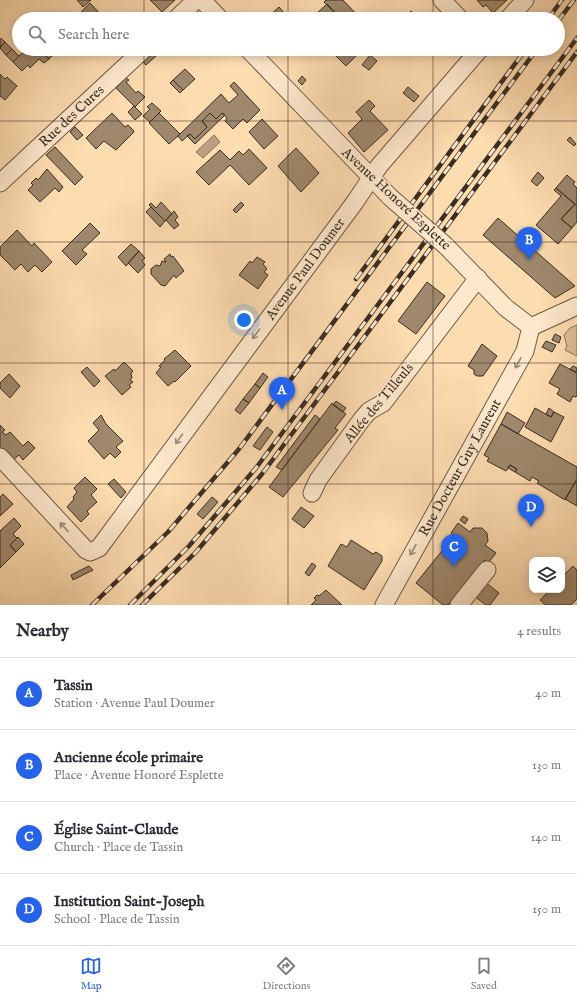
<!DOCTYPE html>
<html lang="en">
<head>
<meta charset="utf-8">
<style>
  body { margin:0; font-family:"IM FELL English",serif; background:#f7f7f7; color:#2b2b33 }
  .controls { position:absolute; right:12px; bottom:12px; display:grid; overflow:hidden; border-radius:8px; box-shadow:0 2px 10px #0003 }
  .controls button { width:36px; height:36px; display:grid; place-items:center; padding:0; border:0; border-bottom:1px solid #e1e1e2; background:#fff; color:#2b2b33; font:20px sans-serif }
  .you { position:absolute; left:244px; top:320px; width:14px; height:14px; margin:-10px; border:3px solid #fff; border-radius:50%; background:#1a73e8; box-shadow:0 0 0 6px #1a73e833 }
  .badge { display:grid; place-items:center; width:26px; height:26px; border-radius:50%; background:#2563eb; color:#fff; font-size:13px; font-weight:700 }
  .pin { position:absolute; translate:-50% -33px; filter:drop-shadow(0 1px 2px #0008) }
  .pin::after { content:''; position:absolute; top:21px; width:14px; height:12px; background:inherit; clip-path:polygon(0 0,100% 0,50% 100%) }
  .list { margin:0; padding:0; list-style:none }
  h2 { display:flex; justify-content:space-between; align-items:center; height:52px; margin:0; padding:0 16px; font-size:17px }
  h2 small { font-size:13px; font-weight:400; color:#7c7c81 }
  .list li { display:grid; grid-template-columns:26px 1fr auto; gap:12px; align-items:center; box-sizing:border-box; height:72px; padding:0 16px; border-top:1px solid #e1e1e2 }
  .list b { display:block; font-size:15px; white-space:nowrap }
  .list p { margin:0; font-size:13px; white-space:nowrap; color:#7c7c81 }
  .list em { font-size:13px; font-style:normal; color:#7c7c81 }
  .icon { flex:none; width:22px; height:22px; fill:none; stroke:currentColor; stroke-width:2; stroke-linecap:round; stroke-linejoin:round }
  .map { position:relative; flex:none; width:577px; height:605px; overflow:hidden }
  .search { position:absolute; background:#fff; box-shadow:0 2px 10px #0003; left:12px; right:12px; top:12px; height:44px; display:flex; align-items:center; gap:10px; box-sizing:border-box; padding:0 14px; border-radius:22px; color:#7c7c81; font-size:15px }
  .sheet { height:340px; background:#fff }
  nav { display:flex; justify-content:space-around; align-items:center; box-sizing:border-box; height:56px; border-top:1px solid #e1e1e2; background:#fff; font-size:11px; color:#7c7c81 }
  nav a { display:grid; justify-items:center; gap:2px }
  nav .on { color:#2563eb }
  .map>svg:first-child { display:block }
</style>
</head>
<body>
<div class="map">
<svg width="577" height="605" viewBox="0 0 577 605">
  <rect width="100%" height="100%" fill="#fddcb0"/>
  <filter id="stains"><feTurbulence type="fractalNoise" baseFrequency=".005" numOctaves="4"/><feColorMatrix values="0 0 0 0 .2 0 0 0 0 .09 0 0 0 0 .02 0 0 0 .5 -.17"/></filter>
  <radialGradient id="worn" r=".72"><stop offset=".6" stop-color="#630" stop-opacity="0"/><stop offset="1" stop-color="#630" stop-opacity=".3"/></radialGradient>
  <path fill="#dcbe98" stroke="#8b765d" d="M577,325V356L565,350L567,346L564,335L570,328Z"/>
  <path fill="#bba180" stroke="#87735a" d="M214,135L220,142L203,158L196,152Z"/>
  <path fill="#9f886c" stroke="#3a2e22" d="M77,0H91L83,7Z
    M150,0H175L162,12Z
    M326,0H343L361,19H341L324,2Z
    M477,0H507L493,13L486,5L483,7Z
    M90,3L105,19H74Z
    M327,4L341,19H321L316,14Z
    M279,7L285,14L282,17L284,19H266Z
    M411,11L420,19H404Z
    M56,14L61,19L51,18Z
    M1,38L5,42L0,47V40Z
    M5,42L12,49L6,55L0,48Z
    M12,49L19,56L13,62L6,55Z
    M26,49H47L43,53L49,59L44,63L39,59L30,68L28,65L22,71L13,62Z
    M47,49H53L56,52L49,59L43,53Z
    M329,49H359L361,51L346,66Z
    M419,49H430L425,54Z
    M153,53L156,56L146,65L143,62Z
    M370,55L377,61L369,70L362,65Z
    M185,69L195,79L183,90L173,80Z
    M0,74L5,79L7,77L17,86L5,100L0,96Z
    M302,76L306,80L302,85L298,81Z
    M126,78L129,80L126,82L136,93L138,91L145,97L135,107L116,88Z
    M173,80L183,90L180,93L170,83Z
    M234,82L260,110L247,123L243,119L233,129L225,121L227,118L222,113L216,119L210,113L202,121L207,127L195,139L190,134L182,141L178,136L221,94L229,103L238,95L230,86Z
    M408,87L419,96L414,102L403,93Z
    M369,100L375,106L370,111L388,130L364,152L348,133L362,119L356,112Z
    M152,103L161,111L150,122L143,116L150,109L147,107Z
    M134,106L142,114L135,120L128,112Z
    M112,113L125,127L128,125L134,131L133,133L116,150L104,141L96,149L86,138Z
    M159,113L180,134L169,144L149,123Z
    M210,113L216,119L222,113L225,115L195,144L187,136L190,134L195,139L207,127L202,121Z
    M262,119L278,136L264,149L249,132Z
    M75,127L83,135L77,140L70,132Z
    M570,137L576,144L574,146L567,140Z
    M55,147L83,177L75,185L46,155Z
    M296,148L319,173L301,192L278,166Z
    M249,149L267,168L249,185L230,165L209,185L196,172L220,150L230,160L239,151L243,155Z
    M47,169L63,187L59,192L55,188L40,202L28,190L33,185L31,183L36,178L38,180Z
    M538,172L544,178L537,186L531,181Z
    M567,175L575,182L573,184L577,188V206L556,188Z
    M556,188L575,204L561,219L572,228L558,244L536,225L561,196L554,190Z
    M161,202L172,214L165,221L149,205L151,203L156,208Z
    M241,202L244,205L236,213L233,210Z
    M575,204L577,206V222L572,228L561,219Z
    M151,207L165,221L160,227L146,212Z
    M174,211L178,217L175,220L179,225L174,229L166,220Z
    M498,218L575,286L555,298L483,235Z
    M90,223L100,233L82,250L87,254L76,265L62,251Z
    M17,230L32,246L34,243L52,262L42,272L35,265L28,272L21,264L15,270L0,255V247Z
    M131,244L139,251L126,266L118,257Z
    M139,251L145,258L142,261L145,265L138,273L128,263Z
    M170,254L171,257L173,256L184,271L176,278L174,275L165,286L161,285L151,274V269L156,265L160,266L162,261L166,262L164,259Z
    M257,257L265,262L263,264L267,269L264,272L268,275L258,289L239,275L250,261L252,263Z
    M427,282L445,296L416,334L398,321Z
    M555,334L561,337L559,343L552,340Z
    M546,341L556,345L552,352L542,347Z
    M482,344L497,356L483,376H477L474,374V370L468,366Z
    M175,350L191,366L175,382L174,381L168,386L156,373L161,367L159,366L165,360L164,359Z
    M124,362L133,371L131,373L132,378L130,380L133,382L129,385L131,387L122,395L105,376L114,369L115,371Z
    M560,364L577,373V395L576,397L573,396L570,402L557,394L560,389L549,383Z
    M573,366L577,368L576,372L570,369Z
    M87,367L100,381L94,387L81,372Z
    M263,373L268,377L260,388L255,384Z
    M9,374L20,386L10,398L0,388V383Z
    M255,384L260,388L249,403L243,399Z
    M243,399L249,403L240,414L235,410Z
    M336,401L346,408L343,412L333,405Z
    M332,403L346,414L335,428L338,430L283,497L269,487Z
    M535,408L551,417L554,412L564,417L551,442L525,427Z
    M549,408L554,412L551,417L546,414Z
    M507,412L525,423L518,434L501,424Z
    M101,415L106,424L123,441L116,447L121,452L115,458L110,453L104,459L88,441L99,430L93,423Z
    M315,415L320,419L282,470L276,467Z
    M501,424L577,467V479L565,500L537,483L539,481L532,477L530,481L515,472L517,469L510,465L506,471L487,461L489,458L484,455Z
    M0,425L5,430L2,432L6,435L10,432L23,446L28,441L35,448L23,460L19,455L11,462L0,450Z
    M267,427L273,432L260,450L253,446Z
    M510,465L517,469L515,472L508,468Z
    M85,477L97,489L91,495L97,502L87,511L89,514L81,522L67,507L74,499L73,497L77,492L74,488Z
    M114,479L126,492L121,498L108,484Z
    M576,481L577,482V506L565,499Z
    M3,494L13,504L0,516V497Z
    M212,497L218,502L203,519L197,514Z
    M301,507L314,516L304,528L292,519Z
    M463,516L468,519L465,524L460,520Z
    M14,518L21,526L13,534L17,538L10,545L16,552L0,568V531Z
    M458,523L470,532L473,528H482L487,533L488,541L485,545L496,553L488,563L484,560L483,564L448,605H443L416,583L454,536L451,533Z
    M18,537L24,544L16,552L10,545Z
    M351,540L373,554L376,552L382,556V561L364,590L328,566L341,544L347,547Z
    M312,563L316,566L309,576L305,573Z
    M89,566L93,570L73,580L71,575Z
    M573,566L577,570V599L571,605H545L540,600L550,590H562V577Z
    M485,582L499,593L490,605H486L474,596Z
    M326,590L342,605H311L316,600L314,598L317,595L319,596Z"/>
  <g fill="none" stroke-linecap="round" stroke-linejoin="round">
    <g stroke="#6b5a46" stroke-width="19">
      <g id="minor">
        <path d="M202,0L220,19"/>
        <path d="M442,0L460,19"/>
        <path d="M176,19L196,0"/>
        <path d="M508,19L525,0"/>
        <path d="M248,49L390,197"/>
        <path id="s1" d="M0,183L144,49"/>
        <path d="M446,246L506,308L531,327"/>
        <path d="M531,327L577,306"/>
        <path id="s2" d="M0,457L86,550L90,552L99,548L355,202L379,166L480,49"/>
        <path d="M312,493L318,480L362,419L369,411L383,403L478,278"/>
        <path id="s3" d="M384,605L525,351L531,327"/>
        <path d="M459,605L487,570"/>
      </g>
    </g>
    <use href="#minor" stroke="#fee8cc" stroke-width="17"/>
    <g stroke="#3a2e22" stroke-width="4.5">
      <path id="rail" d="M548,19L562,0
        M558,21L574,0
        M356,279L526,49
        M92,605L168,532L239,449L537,49
        M130,605L189,546L256,468L577,38
        M142,605L196,552L262,474L577,52"/>
    </g>
    <use href="#rail" stroke="#fee8cc" stroke-width="3" stroke-dasharray="9" stroke-linecap="butt"/>
    <g stroke="#6b5a46" stroke-width="19" stroke-linecap="butt">
      <path id="minor-bridge" d="M390,197L446,246"/>
    </g>
    <use href="#minor-bridge" stroke="#fee8cc" stroke-width="17"/>
  </g>
  <defs><path id="oneway-shaft" d="M-6 0H5M1.5-3L5.5 0L1.5 3" fill="none" stroke-width="1.6" stroke-linecap="round" stroke-linejoin="round"/></defs>
  <g stroke="#9c8b77">
    <use href="#oneway-shaft" transform="translate(256 334) rotate(127)"/>
    <use href="#oneway-shaft" transform="translate(518 363) rotate(119)"/>
    <use href="#oneway-shaft" transform="translate(179 439) rotate(126)"/>
    <use href="#oneway-shaft" transform="translate(64 527) rotate(-133)"/>
    <use href="#oneway-shaft" transform="translate(413 550) rotate(119)"/>
  </g>
  <path fill="none" stroke="#3a2e22" stroke-width="1" stroke-opacity="0.55" d="M144,0V19M288,0V19M433,0V19M144,49V605M288,49V605M433,49V605M0,121H577M0,242H577M0,363H577M0,484H577"/>
  <g text-anchor="middle" dominant-baseline="central" stroke-width="3.5" stroke-linejoin="round" paint-order="stroke">
    <g font-size="14" fill="#3a2e22" stroke="#fee8cc">
      <text stroke="none"><textPath href="#s1" startOffset="98">Rue des Cures</textPath></text>
      <text transform="translate(396 199) rotate(43)">Avenue Honoré Esplette</text>
      <text stroke="none"><textPath href="#s2" startOffset="488">Avenue Paul Doumer</textPath></text>
      <text transform="translate(379 403) rotate(-50)">Allée des Tilleuls</text>
      <text stroke="none"><textPath href="#s3" startOffset="157">Rue Docteur Guy Laurent</textPath></text>
    </g>
  </g>
  <rect width="100%" height="100%" filter="url(#stains)"/>
  <rect width="100%" height="100%" fill="url(#worn)"/>
</svg>
<div class="controls">
<button><svg class="icon" aria-label="layers" viewBox="0 0 24 24"><path d="M12 4l9 5-9 5-9-5zM3 14l9 5 9-5"/></svg></button>
</div>
<div class="you"></div>
<div class="pin badge" style="left:282px;top:410px">A</div>
<div class="pin badge" style="left:529px;top:260px">B</div>
<div class="pin badge" style="left:454px;top:567px">C</div>
<div class="pin badge" style="left:531px;top:527px">D</div>
<div class="search"><svg class="icon" aria-label="search" viewBox="0 0 24 24"><circle cx="10" cy="10" r="6"/><path d="M15 15l6 6"/></svg>Search here</div>
</div>
<section class="sheet">
<h2>Nearby<small>4 results</small></h2>
<ul class="list">
<li><span class="badge">A</span><div><b>Tassin</b><p>Station · Avenue Paul Doumer</p></div><em>40 m</em></li>
<li><span class="badge">B</span><div><b>Ancienne école primaire</b><p>Place · Avenue Honoré Esplette</p></div><em>130 m</em></li>
<li><span class="badge">C</span><div><b>Église Saint-Claude</b><p>Church · Place de Tassin</p></div><em>140 m</em></li>
<li><span class="badge">D</span><div><b>Institution Saint-Joseph</b><p>School · Place de Tassin</p></div><em>150 m</em></li>
</ul>
</section>
<nav>
<a class="on"><svg class="icon" aria-label="map" viewBox="0 0 24 24"><path d="M3 6l6-2 6 2 6-2v14l-6 2-6-2-6 2zM9 4v14M15 6v14"/></svg>Map</a>
<a><svg class="icon" aria-label="directions" viewBox="0 0 24 24"><path d="M12 3l9 9-9 9-9-9zM9 14v-3h6M13 9l2 2-2 2"/></svg>Directions</a>
<a><svg class="icon" aria-label="saved" viewBox="0 0 24 24"><path d="M7 4h10v16l-5-4-5 4z"/></svg>Saved</a>
</nav>
</body>
</html>
